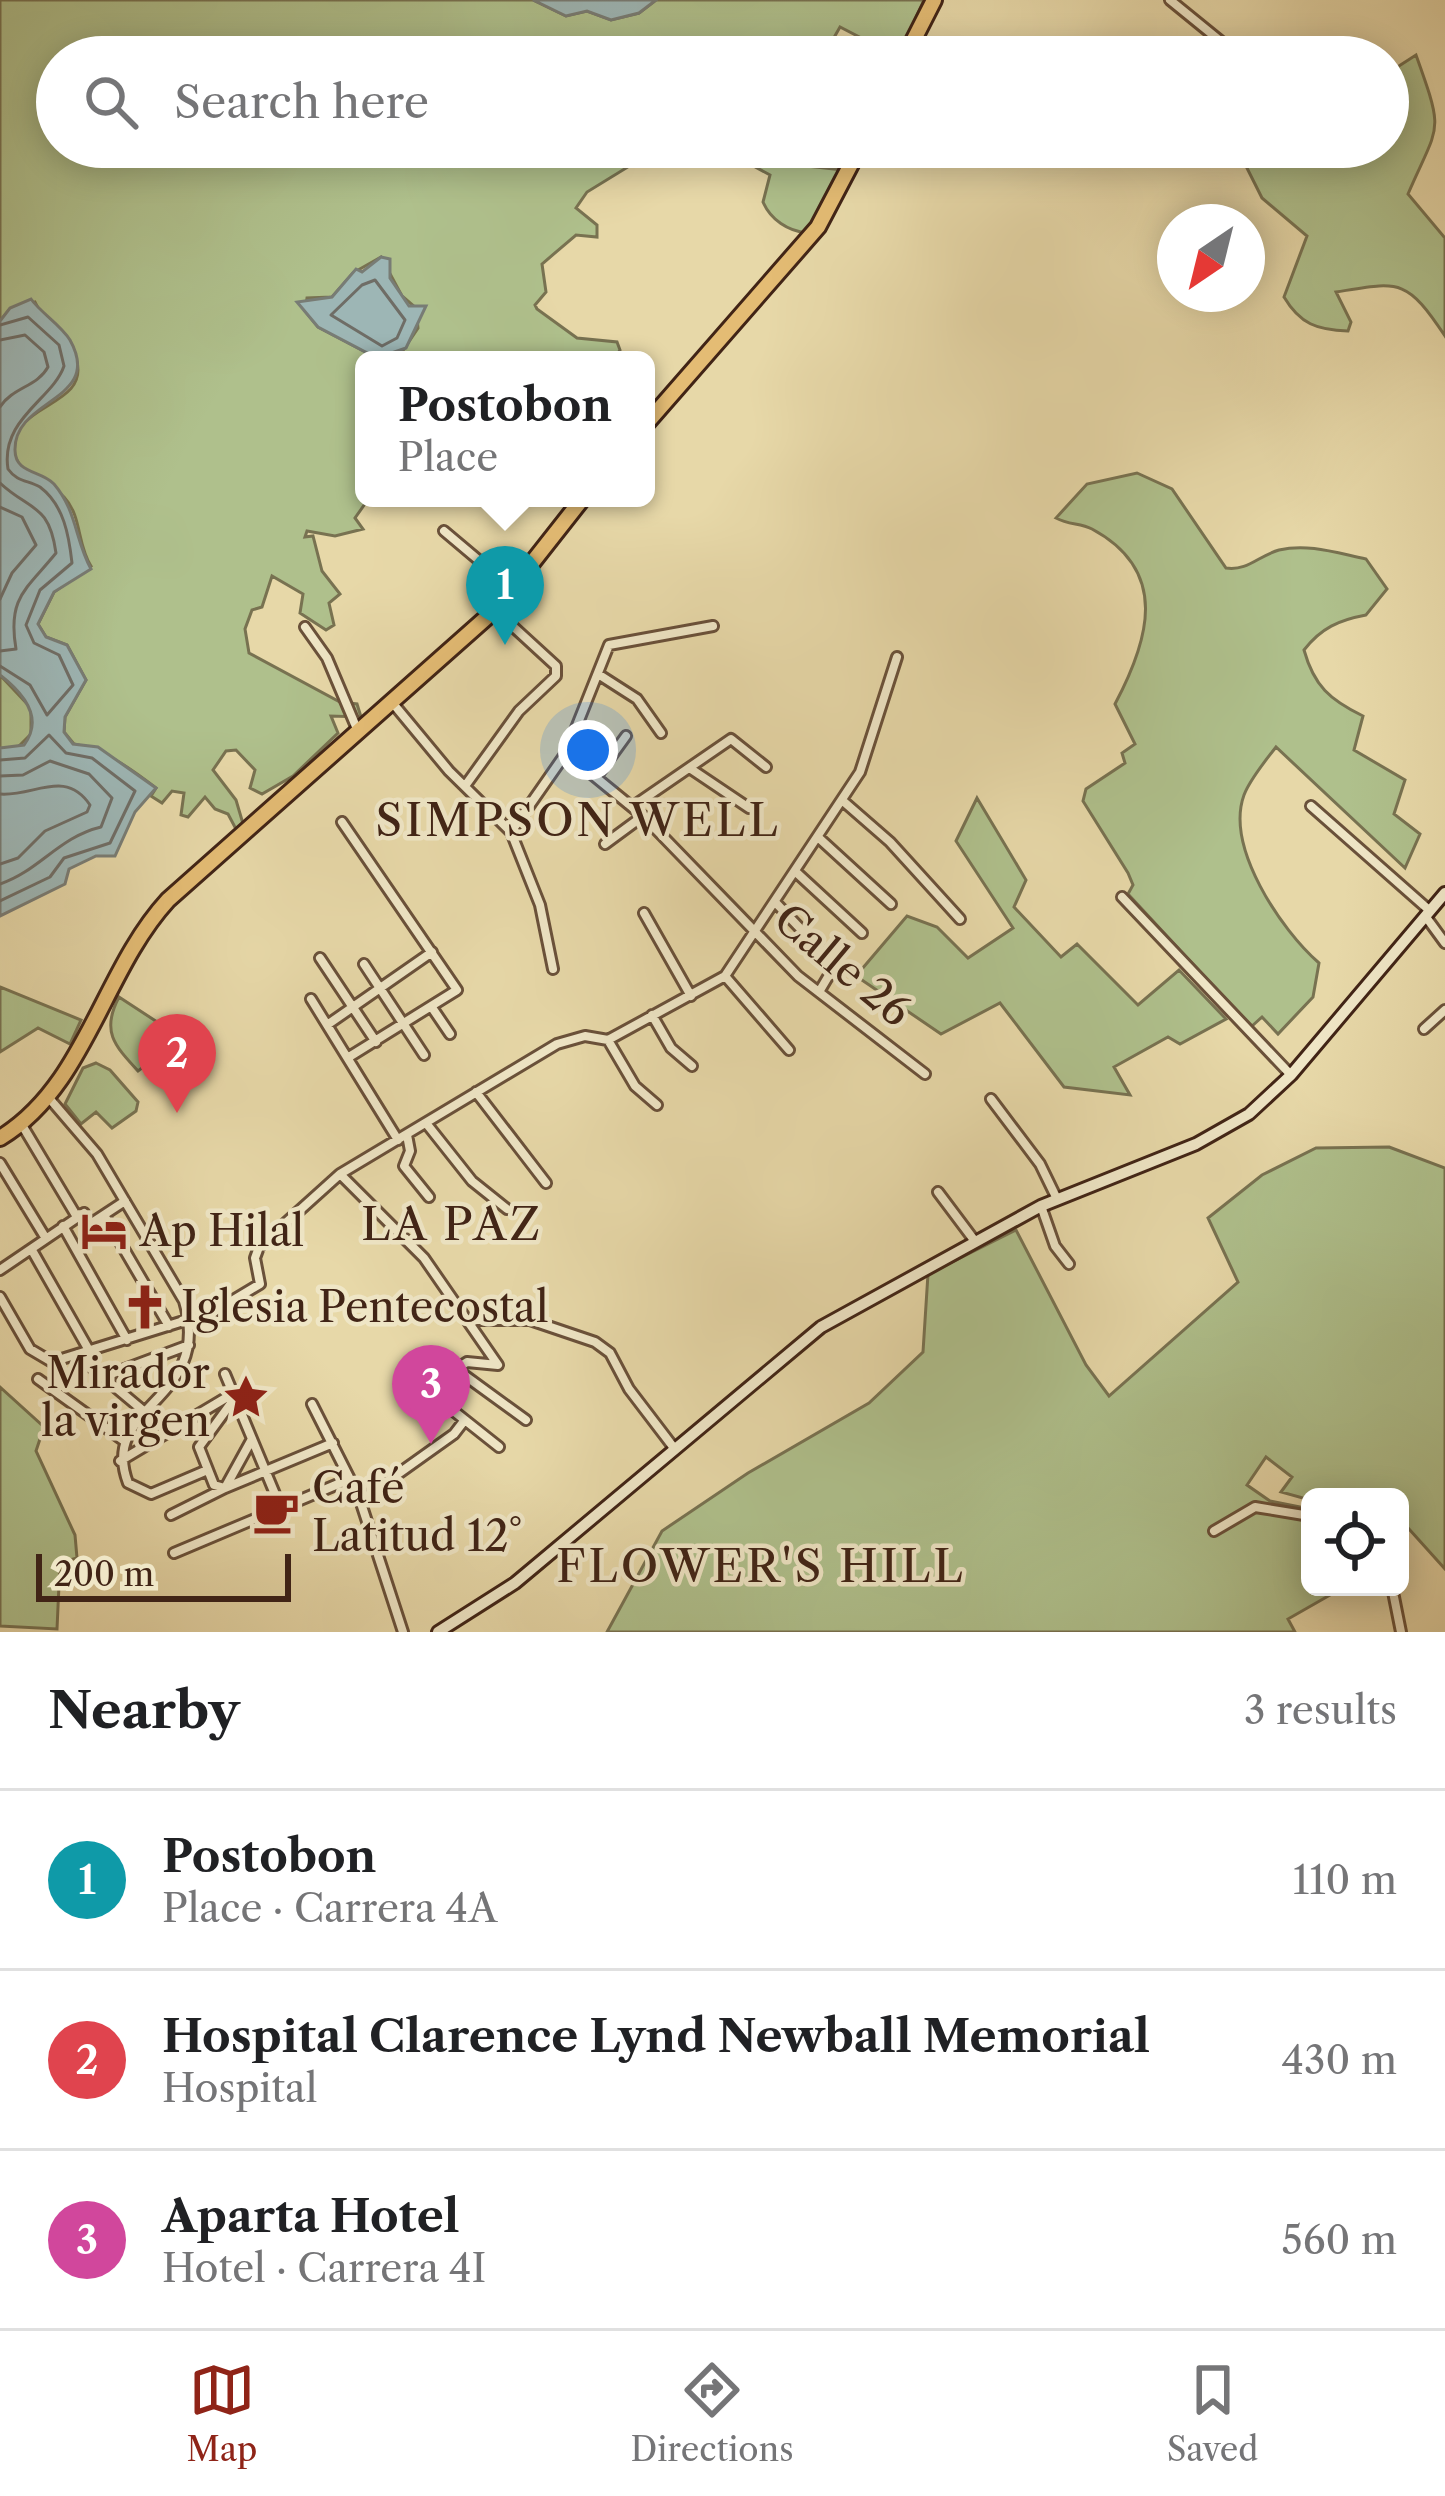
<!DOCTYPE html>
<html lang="en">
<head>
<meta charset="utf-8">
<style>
  body { margin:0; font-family:"Libre Caslon Text",serif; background:#f2f2f2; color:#202124 }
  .controls { position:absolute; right:36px; bottom:36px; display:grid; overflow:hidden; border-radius:18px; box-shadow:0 6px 30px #0003 }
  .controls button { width:108px; height:108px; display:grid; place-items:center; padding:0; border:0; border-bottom:3px solid #e0e0e0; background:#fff; color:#202124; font:60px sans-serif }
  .compass { position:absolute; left:1157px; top:204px; width:108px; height:108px; border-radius:50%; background:#fff; box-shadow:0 6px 30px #0003; rotate:215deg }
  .scale { position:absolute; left:36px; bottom:30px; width:255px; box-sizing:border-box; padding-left:12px; border:6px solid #412416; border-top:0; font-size:33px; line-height:42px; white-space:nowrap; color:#412416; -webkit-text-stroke:9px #efe6c6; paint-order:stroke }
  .you { position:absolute; left:588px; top:750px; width:42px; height:42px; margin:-30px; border:9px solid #fff; border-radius:50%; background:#1a73e8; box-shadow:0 0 0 18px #1a73e833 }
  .badge { display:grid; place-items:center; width:78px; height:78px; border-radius:50%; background:#8f2418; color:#fff; font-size:39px; font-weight:700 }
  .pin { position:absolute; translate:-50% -99px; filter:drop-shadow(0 3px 6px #0008) }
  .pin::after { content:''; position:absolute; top:63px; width:42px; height:36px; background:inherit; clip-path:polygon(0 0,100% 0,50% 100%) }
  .popup { position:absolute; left:355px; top:351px; width:300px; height:156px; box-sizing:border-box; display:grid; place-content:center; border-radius:18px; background:#fff; filter:drop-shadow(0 3px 9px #0005); font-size:39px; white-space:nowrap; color:#757577 }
  .popup b { font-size:45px; color:#202124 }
  .popup::after { content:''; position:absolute; left:50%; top:100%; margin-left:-24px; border:24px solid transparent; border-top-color:#fff }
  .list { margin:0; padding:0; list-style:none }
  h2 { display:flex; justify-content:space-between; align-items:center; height:156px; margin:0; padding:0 48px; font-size:51px }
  h2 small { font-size:39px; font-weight:400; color:#757577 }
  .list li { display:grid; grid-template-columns:78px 1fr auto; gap:36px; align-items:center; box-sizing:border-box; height:180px; padding:0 48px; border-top:3px solid #e0e0e0 }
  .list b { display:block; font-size:45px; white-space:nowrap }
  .list p { margin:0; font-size:39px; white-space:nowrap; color:#757577 }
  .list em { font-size:39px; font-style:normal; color:#757577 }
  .icon { flex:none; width:66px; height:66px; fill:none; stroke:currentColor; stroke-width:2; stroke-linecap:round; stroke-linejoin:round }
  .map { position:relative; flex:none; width:1445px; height:1632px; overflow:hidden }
  .search { position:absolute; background:#fff; box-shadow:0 6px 30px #0003; left:36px; right:36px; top:36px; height:132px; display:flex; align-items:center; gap:30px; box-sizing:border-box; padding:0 42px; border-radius:66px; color:#757577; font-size:45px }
  .sheet { height:696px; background:#fff }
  nav { display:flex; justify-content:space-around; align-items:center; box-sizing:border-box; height:168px; border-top:3px solid #e0e0e0; background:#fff; font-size:33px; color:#757577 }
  nav a { display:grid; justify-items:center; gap:6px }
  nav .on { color:#8f2418 }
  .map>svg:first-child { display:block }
</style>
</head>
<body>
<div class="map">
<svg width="1445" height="1632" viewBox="0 0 1445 1632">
  <rect width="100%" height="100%" fill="#e7d8a8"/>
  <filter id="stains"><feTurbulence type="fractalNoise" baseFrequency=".00167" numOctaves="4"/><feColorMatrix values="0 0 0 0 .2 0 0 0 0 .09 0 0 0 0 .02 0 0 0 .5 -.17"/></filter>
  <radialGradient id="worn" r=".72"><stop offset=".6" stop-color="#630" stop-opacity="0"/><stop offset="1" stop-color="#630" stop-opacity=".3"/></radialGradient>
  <path fill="#afc08c" stroke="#787251" stroke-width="3" fill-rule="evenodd" d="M0,0H533L566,16L587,11L611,20L639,13L656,0H924L898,57L840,27L823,57H57V147H705L700,158L685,157L681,163L644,157L587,192L576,208L597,225V237L576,235L542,264L546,292L535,305L537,309L577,338L617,342L620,350L613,360H364V498H380L382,504L367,501L355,518L363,529L335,536L307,531L305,537L313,536L322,571L340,594L329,603L334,625L326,630L300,613L303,594L272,576L262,607L252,610L245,629L249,653L340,702L357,704L361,717L331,716L338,733L293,776L262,794L250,788L255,770L236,750L226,751L213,770L236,800L244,827L237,831L228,814L215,809L205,797L188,817L181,815L184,793L172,791L162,803L151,796L156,788C130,768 105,750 74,744L64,732L65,717L86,680L67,645L46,637L38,624L54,592L91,566C77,545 82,516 64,497C51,484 19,474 15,455C5,403 88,409 77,362C70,335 45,326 35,302L10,309L0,321ZM381,257L402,296L416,308L418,328L402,352L377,358L318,327L305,311L307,298L332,297L353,273Z
    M1416,55C1445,136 1439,122 1408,194L1445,238V336C1406,277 1399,282 1336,292L1351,322L1348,331C1317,330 1300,324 1284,297L1307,236L1262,198L1240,154L1224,151L1209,159L1196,147H1388V73Z
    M712,147H783L807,166L843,170L807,233C788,231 771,220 763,202L770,175L748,163L745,154Z
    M1137,473L1172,489L1226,568C1248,571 1258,556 1279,550C1308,543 1337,553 1366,559L1387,589L1366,615C1339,620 1321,628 1304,650C1314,686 1330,700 1363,716L1354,750L1405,780L1394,814L1420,834L1405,868L1276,747C1266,760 1250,779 1244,795C1225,847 1281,930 1319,963L1313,997L1278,1034L1262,1017L1251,1027L1128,894L1133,885L1128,873L1083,801L1086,789L1125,763L1122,753L1135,744L1115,704C1149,640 1170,571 1092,529C1080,523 1069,525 1056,518L1087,484Z
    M0,675L31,708V734L16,749L0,748Z
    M977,798L1026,880L1014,907L1061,957L1077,944L1138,1005L1179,970L1226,1019L1180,1044L1168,1037L1114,1067L1130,1095L1064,1087L1000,1003L941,1034L856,976L907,916L937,927L968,958L1013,928L956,841Z
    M0,987L81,1020L70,1044L38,1028L0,1052Z
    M119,997L200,1050L175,1043L138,1071C114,1045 101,1031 119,997Z
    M96,1063L110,1070L138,1102L136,1111L112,1128L96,1112L81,1124L65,1104L83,1068Z
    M1389,1147L1445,1168V1569L1400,1519V1497L1310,1500L1281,1492L1292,1477L1266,1457L1247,1485L1270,1501L1310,1509V1587H1344L1288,1619L1295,1632H607L662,1531L748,1473L869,1403L923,1352L928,1274L1016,1230L1086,1365L1109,1396L1238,1282L1208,1218L1262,1175L1316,1148Z
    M0,1387L44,1427L36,1451L75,1535L77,1558L60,1563L57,1629L0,1626Z"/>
  <path fill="#9db6b5" stroke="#787c75" stroke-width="3" d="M533,0H656L639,13L611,20L587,11L566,16Z
    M381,257L390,259V278L409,306H426L406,348L377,358L318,327L297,302L332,297L356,269L362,272Z
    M31,299C41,313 61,325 70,340C104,401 14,398 15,450C15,474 41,470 54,484C77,511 75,540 91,569L54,592L38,624L46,637L67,645L86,680L65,717L64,732L73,744L98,747L156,788L135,812L115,856H96L69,869L65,884L0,916V748L24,745C45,717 22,692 0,675V321L10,308Z"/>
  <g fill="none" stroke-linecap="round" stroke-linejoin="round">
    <path stroke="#6f6d66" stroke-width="3" d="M375,280L405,320L397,338L382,346L331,315L362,285Z
      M0,325L28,317L59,345L64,366C53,399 0,419 8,469C17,482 28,480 40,487C64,505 69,536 72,563L40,590L26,625L34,643L59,655L73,685L47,715L30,685L0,666
      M0,340L25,335L44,352L48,367C37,387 13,387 0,407
      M0,483C30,511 49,503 56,553C27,589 7,597 16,649L0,651
      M0,507L22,517L36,545L12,573L0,599
      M0,760L25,758L49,735L66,753L92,758L135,791L110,843L64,858L50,877L0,901
      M0,776L23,775L50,761L89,774L112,798L101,827C59,837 39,871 0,884
      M0,794C34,797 65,768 90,805L87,812L45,831L18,858L0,864"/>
    <g stroke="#6a513a" stroke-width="14">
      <path id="street" d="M1170,0L1240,57
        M444,531L514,590
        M305,627L327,658L357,729
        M598,674L637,699L661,733
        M391,701L449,771L511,832L540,905L553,969
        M566,753L643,816L798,976L925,1074
        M691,769L749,808
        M597,776L626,736
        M465,786L519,711L556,676V666L495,610
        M843,801L890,842L960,919
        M1311,806L1429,910
        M632,807L731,739L766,767
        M342,822L457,990L349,1057
        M511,832L566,753L609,645L713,626
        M820,839L891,904
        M605,844L643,816
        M797,873L862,933
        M1122,897L1291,1075
        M776,903L835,965L819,992
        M644,913L691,996
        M1426,917L1445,943
        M320,958L376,1042
        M364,964L424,1055
        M725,976L789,1050
        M311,999L398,1140
        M433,1009L450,1034
        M652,1015L671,1048L692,1066
        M327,1025L432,952
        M1424,1029L1445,1010
        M476,1092L546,1183
        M49,1098L97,1154L184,1301C214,1402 98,1404 128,1483L151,1494L205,1471
        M991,1099L1040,1164L1057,1199
        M657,1105L635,1086L608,1040L725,976L860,772L897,657
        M426,1123L472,1181L507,1209
        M22,1125L77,1217
        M407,1135L410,1151L404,1166L429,1197
        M0,1163L45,1237
        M340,1174L424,1258L498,1365L467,1362L455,1370
        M938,1192L974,1240
        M1041,1206L1055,1246L1069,1264
        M104,1215L169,1326
        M63,1226L127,1340
        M33,1252L90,1352
        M0,1270L84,1213L90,1224L125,1201
        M0,1297L30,1349L52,1362L190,1319
        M470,1320H530L595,1342L610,1353L629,1389L674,1448
        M190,1326L260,1284L255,1258L259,1247L340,1174L557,1044L585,1036L608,1040
        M78,1356L146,1413
        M225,1374L280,1506
        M103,1377L189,1345
        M38,1379L123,1440
        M237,1395L199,1447L214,1485L225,1488L333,1443
        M312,1404L359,1497L403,1632
        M499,1447L441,1401L437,1393L448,1374L460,1372L526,1420
        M120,1461L234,1393
        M360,1501L454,1434L464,1421
        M171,1515L225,1488L252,1439
        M1214,1531L1255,1507L1310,1516
        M174,1553L350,1479
        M1392,1587L1401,1632"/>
    </g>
    <g stroke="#412416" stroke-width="16">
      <path id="secondary" d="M438,1632L515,1583L821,1327L1041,1206L1196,1144L1249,1114L1291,1075L1445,893"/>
    </g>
    <g stroke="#412416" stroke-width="20">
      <path id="highway" d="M905,57L934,0
        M646,424L818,227L860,147
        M0,1138C86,1086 102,972 168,900L495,610L583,498"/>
    </g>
    <use href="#street" stroke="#efe6c6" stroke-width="8"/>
    <use href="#secondary" stroke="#efe6c6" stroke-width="10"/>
    <use href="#highway" stroke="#e4bc74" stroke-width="14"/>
  </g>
  <defs>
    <g id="hotel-bare" transform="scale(3.6)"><path d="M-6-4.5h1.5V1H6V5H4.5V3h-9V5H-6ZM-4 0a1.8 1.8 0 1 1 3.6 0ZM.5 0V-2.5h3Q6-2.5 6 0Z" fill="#8f2418" stroke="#efe6c6" stroke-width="2.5" paint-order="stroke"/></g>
    <g id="church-bare" transform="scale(3.6)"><path d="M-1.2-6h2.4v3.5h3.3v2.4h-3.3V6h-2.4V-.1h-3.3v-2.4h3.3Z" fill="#8f2418" stroke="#efe6c6" stroke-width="2.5" paint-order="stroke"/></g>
    <g id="sight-bare" transform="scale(3.6)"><path d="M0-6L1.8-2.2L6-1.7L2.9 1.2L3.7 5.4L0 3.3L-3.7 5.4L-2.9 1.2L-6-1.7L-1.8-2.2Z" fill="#8f2418" stroke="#efe6c6" stroke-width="2.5" paint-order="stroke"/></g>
    <g id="cafe-bare" transform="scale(3.6)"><path d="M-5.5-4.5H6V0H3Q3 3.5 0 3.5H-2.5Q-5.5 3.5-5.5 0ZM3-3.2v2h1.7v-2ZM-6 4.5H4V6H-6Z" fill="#8f2418" stroke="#efe6c6" stroke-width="2.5" paint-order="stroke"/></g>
  </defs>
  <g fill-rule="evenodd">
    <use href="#hotel-bare" x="104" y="1231"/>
    <use href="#church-bare" x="145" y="1307"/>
    <use href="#sight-bare" x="246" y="1397"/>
    <use href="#cafe-bare" x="276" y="1512"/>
  </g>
  <g text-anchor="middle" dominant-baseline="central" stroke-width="9" stroke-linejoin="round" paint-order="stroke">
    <g font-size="42" fill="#412416" stroke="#efe6c6">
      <text transform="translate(843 965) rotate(40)">Calle 26</text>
    </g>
    <g font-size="42" fill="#412416" stroke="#efe6c6" text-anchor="start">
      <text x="140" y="1231">Ap Hilal</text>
      <text x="181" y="1307">Iglesia Pentecostal</text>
      <text x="210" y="1373" text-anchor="end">Mirador<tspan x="210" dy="48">la virgen</tspan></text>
      <text x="312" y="1488">Café<tspan x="312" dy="48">Latitud 12°</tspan></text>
    </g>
    <g font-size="45" letter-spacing="3" fill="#412416" stroke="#efe6c6">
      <text x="578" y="820">SIMPSON WELL</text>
      <text x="452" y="1224">LA PAZ</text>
      <text x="761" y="1566">FLOWER'S HILL</text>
    </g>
  </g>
  <rect width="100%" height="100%" filter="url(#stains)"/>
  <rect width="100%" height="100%" fill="url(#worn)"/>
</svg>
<div class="controls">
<button><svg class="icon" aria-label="locate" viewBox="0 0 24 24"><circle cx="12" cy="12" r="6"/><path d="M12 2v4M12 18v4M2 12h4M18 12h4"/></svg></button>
</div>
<svg class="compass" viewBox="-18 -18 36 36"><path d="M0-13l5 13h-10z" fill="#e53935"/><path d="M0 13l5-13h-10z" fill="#757577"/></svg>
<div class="scale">200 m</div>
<div class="you"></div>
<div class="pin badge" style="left:505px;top:645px;background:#0f9aa8">1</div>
<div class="popup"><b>Postobon</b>Place</div>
<div class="pin badge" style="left:177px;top:1113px;background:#e0444e">2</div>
<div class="pin badge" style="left:431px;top:1444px;background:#d1479c">3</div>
<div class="search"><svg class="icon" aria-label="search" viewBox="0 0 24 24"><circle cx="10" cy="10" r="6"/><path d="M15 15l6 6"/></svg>Search here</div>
</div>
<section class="sheet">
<h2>Nearby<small>3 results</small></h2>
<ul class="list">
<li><span class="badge" style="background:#0f9aa8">1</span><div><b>Postobon</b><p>Place · Carrera 4A</p></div><em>110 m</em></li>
<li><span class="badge" style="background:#e0444e">2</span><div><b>Hospital Clarence Lynd Newball Memorial</b><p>Hospital</p></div><em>430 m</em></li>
<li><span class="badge" style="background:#d1479c">3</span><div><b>Aparta Hotel</b><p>Hotel · Carrera 4I</p></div><em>560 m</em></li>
</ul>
</section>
<nav>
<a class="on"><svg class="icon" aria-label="map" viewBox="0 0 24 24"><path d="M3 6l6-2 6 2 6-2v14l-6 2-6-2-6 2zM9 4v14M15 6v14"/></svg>Map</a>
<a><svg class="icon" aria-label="directions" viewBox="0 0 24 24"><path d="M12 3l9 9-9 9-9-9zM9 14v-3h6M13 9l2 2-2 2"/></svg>Directions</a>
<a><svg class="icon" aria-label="saved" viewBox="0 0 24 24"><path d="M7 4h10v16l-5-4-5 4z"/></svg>Saved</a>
</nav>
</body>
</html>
